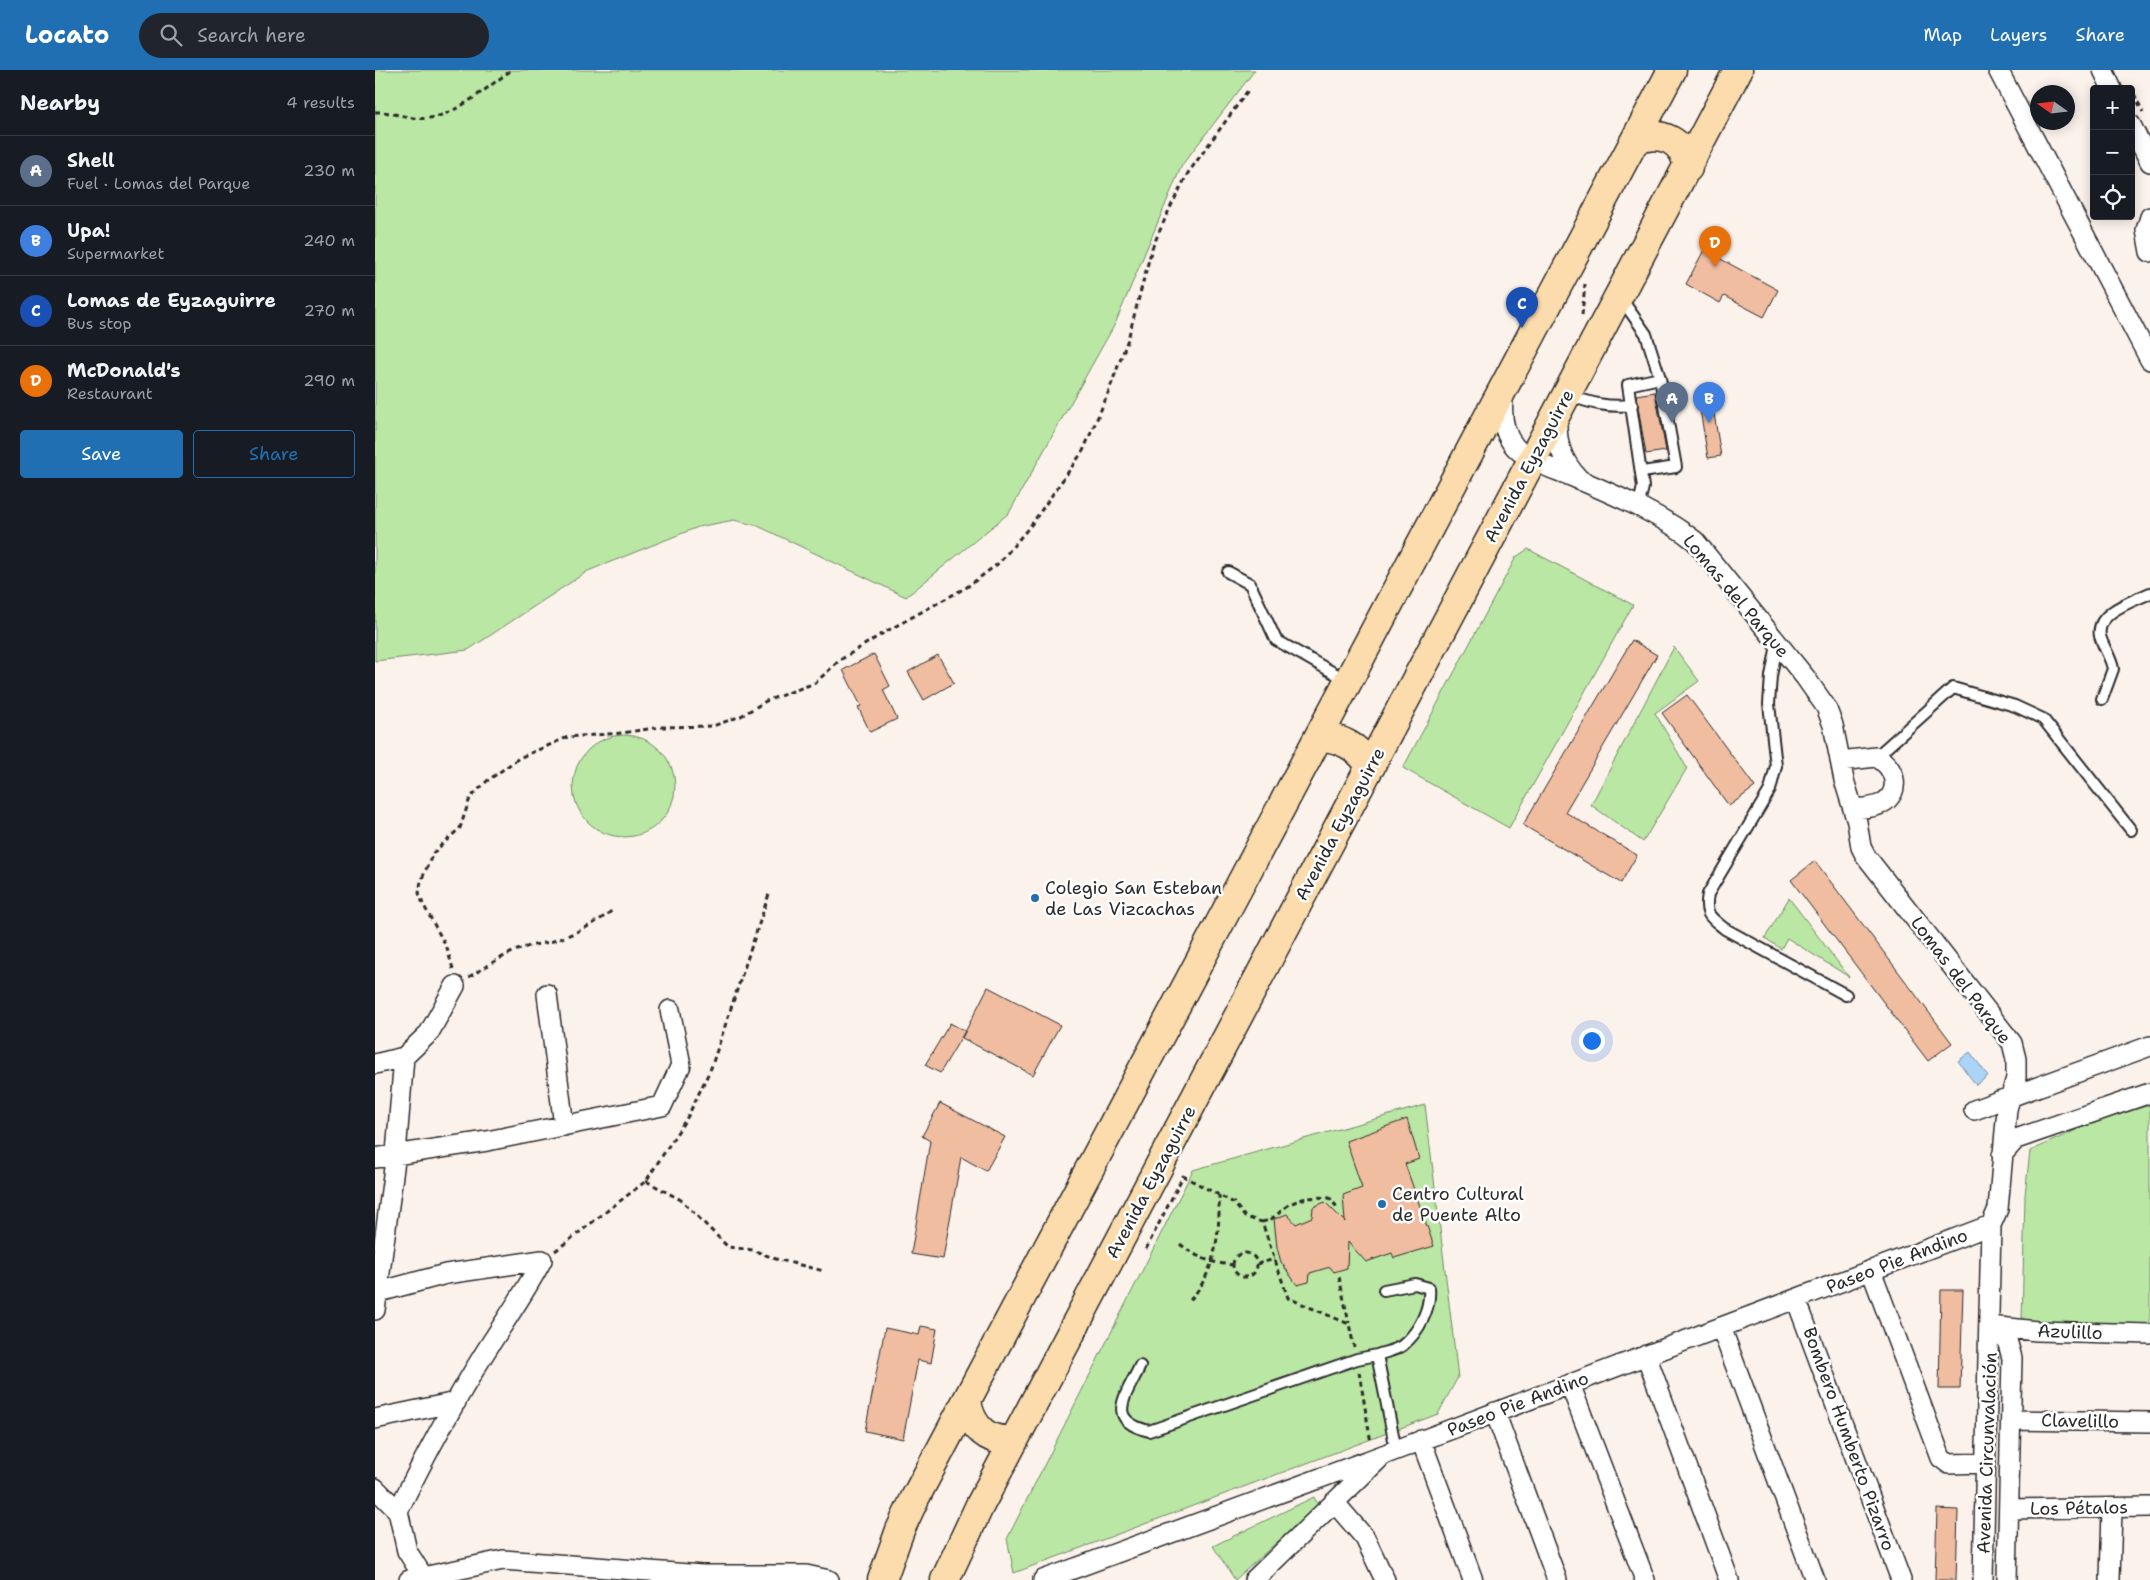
<!DOCTYPE html>
<html lang="en">
<head>
<meta charset="utf-8">
<style>
  body { margin:0; font-family:"Shantell Sans",sans-serif; background:#20242c; color:#f1f3f6 }
  .controls { position:absolute; right:15px; top:15px; display:grid; overflow:hidden; border-radius:5px; box-shadow:0 2px 12px #0003 }
  .controls button { width:45px; height:45px; display:grid; place-items:center; padding:0; border:0; border-bottom:1px solid #363941; background:#171b24; color:#f1f3f6; font:25px sans-serif }
  .compass { position:absolute; left:1655px; top:15px; width:45px; height:45px; border-radius:50%; background:#171b24; box-shadow:0 2px 12px #0003; rotate:284deg }
  .you { position:absolute; left:1216px; top:970px; width:18px; height:18px; margin:-12px; border:4px solid #fff; border-radius:50%; background:#1a73e8; box-shadow:0 0 0 8px #1a73e833 }
  .badge { display:grid; place-items:center; width:32px; height:32px; border-radius:50%; background:#1f6fb2; color:#fff; font-size:16px; font-weight:700 }
  .pin { position:absolute; translate:-50% -41px; filter:drop-shadow(0 1px 2px #0008) }
  .pin::after { content:''; position:absolute; top:26px; width:18px; height:15px; background:inherit; clip-path:polygon(0 0,100% 0,50% 100%) }
  .list { margin:0; padding:0; list-style:none }
  h2 { display:flex; justify-content:space-between; align-items:center; height:65px; margin:0; padding:0 20px; font-size:21px }
  h2 small { font-size:16px; font-weight:400; color:#9ea1a6 }
  .list li { display:grid; grid-template-columns:32px 1fr auto; gap:15px; align-items:center; box-sizing:border-box; height:70px; padding:0 20px; border-top:1px solid #363941 }
  .list b { display:block; font-size:19px; white-space:nowrap }
  .list p { margin:0; font-size:16px; white-space:nowrap; color:#9ea1a6 }
  .list em { font-size:16px; font-style:normal; color:#9ea1a6 }
  .actions { display:flex; gap:10px; padding:15px 20px }
  .actions a { flex:1; padding:11px 0; border:1px solid #1f6fb2; border-radius:5px; text-align:center; font-size:18px; color:#1f6fb2 }
  .actions .main { background:#1f6fb2; color:#fff }
  .icon { flex:none; width:28px; height:28px; fill:none; stroke:currentColor; stroke-width:2; stroke-linecap:round; stroke-linejoin:round }
  .map { position:relative; flex:none; width:1775px; height:1510px; overflow:hidden }
  header { display:flex; align-items:center; gap:30px; box-sizing:border-box; height:70px; padding:0 25px; background:#1f6fb2; color:#fff }
  header strong { font-size:24px }
  nav { display:flex; gap:28px; margin-inline-start:auto; font-size:18px }
  .search { width:350px; height:45px; background:#20242c; display:flex; align-items:center; gap:12px; box-sizing:border-box; padding:0 18px; border-radius:28px; color:#9ea1a6; font-size:19px }
  main { display:flex }
  aside { flex:1; background:#171b24 }
  .map>svg:first-child { display:block }
</style>
</head>
<body>
<header>
<strong>Locato</strong>
<div class="search"><svg class="icon" aria-label="search" viewBox="0 0 24 24"><circle cx="10" cy="10" r="6"/><path d="M15 15l6 6"/></svg>Search here</div>
<nav><a>Map</a><a>Layers</a><a>Share</a></nav>
</header>
<main>
<aside>
<h2>Nearby<small>4 results</small></h2>
<ul class="list">
<li><span class="badge" style="background:#5c6f8a">A</span><div><b>Shell</b><p>Fuel · Lomas del Parque</p></div><em>230 m</em></li>
<li><span class="badge" style="background:#3f7fe0">B</span><div><b>Upa!</b><p>Supermarket</p></div><em>240 m</em></li>
<li><span class="badge" style="background:#1a4fb4">C</span><div><b>Lomas de Eyzaguirre</b><p>Bus stop</p></div><em>270 m</em></li>
<li><span class="badge" style="background:#e8710a">D</span><div><b>McDonald's</b><p>Restaurant</p></div><em>290 m</em></li>
</ul>
<div class="actions"><a class="main">Save</a><a>Share</a></div>
</aside>
<div class="map">
<svg width="1775" height="1510" viewBox="0 0 1775 1510">
  <rect width="100%" height="100%" fill="#fcf2ec"/>
  <filter id="ink" filterUnits="userSpaceOnUse"><feTurbulence type="fractalNoise" baseFrequency=".02" numOctaves="2"/><feDisplacementMap in="SourceGraphic" scale="10" xChannelSelector="R" yChannelSelector="G"/><feConvolveMatrix kernelMatrix="1 2 1 2 8 2 1 2 1" color-interpolation-filters="sRGB"/></filter>
  <g filter="url(#ink)">
    <path fill="#bae7a4" stroke="#728968" d="M0,0H880L807,95L740,254L634,443L531,527L383,456L359,450L323,457L213,501L93,580L0,591Z
      M1153,479L1258,535L1134,758L1028,698L1141,487Z
      M1299,577L1324,611L1280,643L1312,698L1268,772L1216,735Z
      M198 716a51 51 0 1 1 102 0a51 51 0 1 1-102 0Z
      M1414,828L1474,907L1412,868L1406,879L1390,868Z
      M1050,1035L1083,1307L1063,1344L639,1503L632,1469L818,1100Z
      M1775,1035V1256L1647,1251L1650,1125L1655,1081L1721,1051Z
      M939,1427L943,1435L860,1510L838,1476Z"/>
    <path fill="#abd4f6" stroke="#7890a5" d="M1595,982L1613,1006L1601,1015L1583,991Z"/>
    <path fill="#f0bda1" stroke="#2b2b2b" d="M1329,180L1403,220L1389,247L1349,226L1345,233L1311,214Z
      M1335,319L1346,386L1333,388L1322,321Z
      M1280,322L1291,381L1271,384L1261,325Z
      M1257,570L1282,585L1190,742L1262,785L1246,813L1148,755Z
      M499,584L515,616L508,620L522,649L495,662L483,637L486,636L468,600Z
      M563,585L579,613L549,630L533,602Z
      M1312,625L1380,717L1354,736L1287,643Z
      M1440,791L1577,973L1553,991L1416,810Z
      M613,917L685,955L658,1005L587,968Z
      M575,953L590,961L565,1003L550,995Z
      M565,1033L630,1067L611,1101L586,1087L568,1189L536,1184L555,1071L547,1066Z
      M1032,1049L1044,1089L1030,1094L1059,1176L1019,1188L1017,1183L991,1192L973,1172L972,1198L959,1202L955,1197L935,1203L934,1212L922,1215L906,1192L902,1178L899,1149L912,1144L921,1154L937,1147L938,1137L950,1132L970,1152L968,1125L987,1118L971,1071Z
      M1566,1220H1588L1585,1319H1564Z
      M546,1256L562,1259L556,1293L543,1290L528,1369L490,1361L510,1258L544,1265Z
      M1562,1439L1583,1440L1581,1510H1560Z"/>
    <g fill="none" stroke-linecap="round" stroke-linejoin="round">
      <g stroke="#2b2b2b" stroke-width="14">
        <path id="lane" d="M1245,227L1271,264L1285,308L1301,397L1267,402
          M1193,325C1215,333 1233,338 1257,335
          M1263,438L1268,417L1253,315L1285,308
          M853,502L875,514L901,570L973,611
          M1402,575L1396,606L1394,634L1401,696L1395,720L1333,824C1329,845 1335,847 1350,859L1471,925
          M1727,629L1738,599C1736,587 1728,577 1725,566C1720,542 1759,531 1775,523
          M1501,687L1578,618L1640,636L1668,649L1756,760
          M1002,1285C1010,1282 1022,1280 1028,1275C1044,1262 1056,1238 1054,1218L1040,1214L1009,1220
          M765,1296C751,1326 729,1350 774,1361L982,1289L1002,1285L1021,1380"/>
      </g>
      <g stroke="#2b2b2b" stroke-width="22">
        <path id="street" d="M1623,0L1775,290
          M1728,0L1737,19
          M1756,55L1775,92
          M1775,147L1771,160L1775,182
          M1129,322C1126,341 1127,362 1140,377C1156,394 1184,400 1205,410C1244,427 1287,445 1320,471L1430,607L1451,637L1458,655L1469,710L1482,752L1486,777L1490,785L1637,973L1641,989V1008L1632,1039L1623,1139L1616,1155L1608,1510
          M1182,346C1181,372 1186,390 1204,409
          M1465,691L1501,687C1519,695 1529,722 1506,734C1498,738 1488,738 1479,739
          M172,924L189,1056
          M0,994L29,987L54,963L80,916
          M1599,1040L1775,976
          M1627,1085L1641,1069L1775,1023
          M0,1088L112,1071L287,1036L306,995L295,940
          M1496,1200L1566,1388L1574,1394L1611,1393
          M0,1223L71,1204L167,1190
          M1421,1229L1526,1510
          M0,1240L21,1083L29,987
          M1615,1256L1632,1270L1637,1288L1632,1510
          M1615,1256L1662,1261L1775,1264
          M1346,1257L1440,1510
          M1271,1285L1354,1510
          M1195,1314L1270,1510
          M1120,1342L1182,1510
          M0,1349L81,1332
          M1636,1350L1775,1352
          M1046,1370L1098,1510
          M0,1418L23,1441L32,1481L49,1508
          M959,1432L990,1468L1010,1510
          M1634,1439L1775,1437
          M23,1441C49,1388 78,1334 109,1284C129,1252 150,1223 167,1190
          M34,1510L128,1490L327,1505H431L454,1510
          M668,1510L1008,1385L1616,1155
          M879,1510L1004,1389
          M1735,1510L1737,1439"/>
      </g>
      <g stroke="#2b2b2b" stroke-width="31">
        <path id="primary" d="M1261,70C1286,60 1309,70 1313,98
          M945,666C968,669 982,677 996,696
          M592,1331C596,1357 613,1374 640,1369
          M507,1510L525,1460L540,1428L1297,0
          M570,1510L604,1437L1363,0"/>
      </g>
      <path stroke="#2b2b2b" stroke-width="3" stroke-dasharray="5 4" stroke-linecap="butt" d="M1755,16L1768,42
        M0,42C18,41 37,51 54,48C82,45 113,16 137,0
        M1207,245L1210,214
        M78,899L72,878L48,834L44,823L46,811L58,783L85,758L95,728L112,711L144,688L193,667L247,663L286,657L338,656L366,646L391,631L440,613L465,590L510,562L592,517L624,493L656,455L708,381L732,326L753,269L777,178L795,138L813,103L874,19
        M94,907C110,897 127,886 145,879C155,875 167,874 178,871C200,864 222,853 239,839
        M271,1111L306,1130L353,1177L378,1180L401,1189L449,1201
        M887,1152C896,1150 900,1147 907,1140C920,1128 938,1126 955,1128L961,1136L966,1135
        M805,1174C822,1188 836,1193 858,1195
        M771,1179L808,1106L859,1133L870,1147L887,1152L913,1228L974,1254L979,1277
        M180,1181L271,1111L313,1046L336,998L394,824
        M858 1195a12 12 0 1 1 24 0a12 12 0 1 1-24 0Z
        M882,1194L900,1189
        M964,1207L974,1253
        M815,1230C841,1202 845,1162 844,1125
        M984,1302L996,1373"/>
      <use href="#lane" stroke="#fff" stroke-width="10"/>
      <use href="#street" stroke="#fff" stroke-width="19"/>
      <use href="#primary" stroke="#fcdcac" stroke-width="28"/>
    </g>
  </g>
  <g fill="#1f6fb2" stroke="#fff" stroke-width="2">
    <circle cx="660" cy="828" r="5"/>
    <circle cx="1007" cy="1134" r="5"/>
  </g>
  <g text-anchor="middle" dominant-baseline="central" stroke-width="5" stroke-linejoin="round" paint-order="stroke">
    <g font-size="18" fill="#2b2b2b" stroke="#fff">
      <text transform="translate(1154 396) rotate(-62)">Avenida Eyzaguirre</text>
      <text transform="translate(1361 526) rotate(50)">Lomas del Parque</text>
      <text transform="translate(965 754) rotate(-62)">Avenida Eyzaguirre</text>
      <text transform="translate(1586 910) rotate(53)">Lomas del Parque</text>
      <text transform="translate(776 1112) rotate(-62)">Avenida Eyzaguirre</text>
      <text transform="translate(1522 1191) rotate(-21)">Paseo Pie Andino</text>
      <text transform="translate(1695 1262) rotate(2)">Azulillo</text>
      <text transform="translate(1143 1334) rotate(-21)">Paseo Pie Andino</text>
      <text transform="translate(1705 1351) rotate(1)">Clavelillo</text>
      <text transform="translate(1474 1369) rotate(70)">Bombero Humberto Pizarro</text>
      <text transform="translate(1612 1383) rotate(-88)">Avenida Circunvalación</text>
      <text transform="translate(1704 1438) rotate(-1)">Los Pétalos</text>
    </g>
    <g font-size="18" fill="#2b2b2b" stroke="#fff" text-anchor="start">
      <text x="670" y="818">Colegio San Esteban<tspan x="670" dy="21">de Las Vizcachas</tspan></text>
      <text x="1017" y="1124">Centro Cultural<tspan x="1017" dy="21">de Puente Alto</tspan></text>
    </g>
  </g>
</svg>
<div class="controls">
<button>+</button>
<button>−</button>
<button><svg class="icon" aria-label="locate" viewBox="0 0 24 24"><circle cx="12" cy="12" r="6"/><path d="M12 2v4M12 18v4M2 12h4M18 12h4"/></svg></button>
</div>
<svg class="compass" viewBox="-18 -18 36 36"><path d="M0-13l5 13h-10z" fill="#e53935"/><path d="M0 13l5-13h-10z" fill="#9ea1a6"/></svg>
<div class="you"></div>
<div class="pin badge" style="left:1297px;top:353px;background:#5c6f8a">A</div>
<div class="pin badge" style="left:1334px;top:353px;background:#3f7fe0">B</div>
<div class="pin badge" style="left:1147px;top:258px;background:#1a4fb4">C</div>
<div class="pin badge" style="left:1340px;top:197px;background:#e8710a">D</div>
</div>
</main>
</body>
</html>
